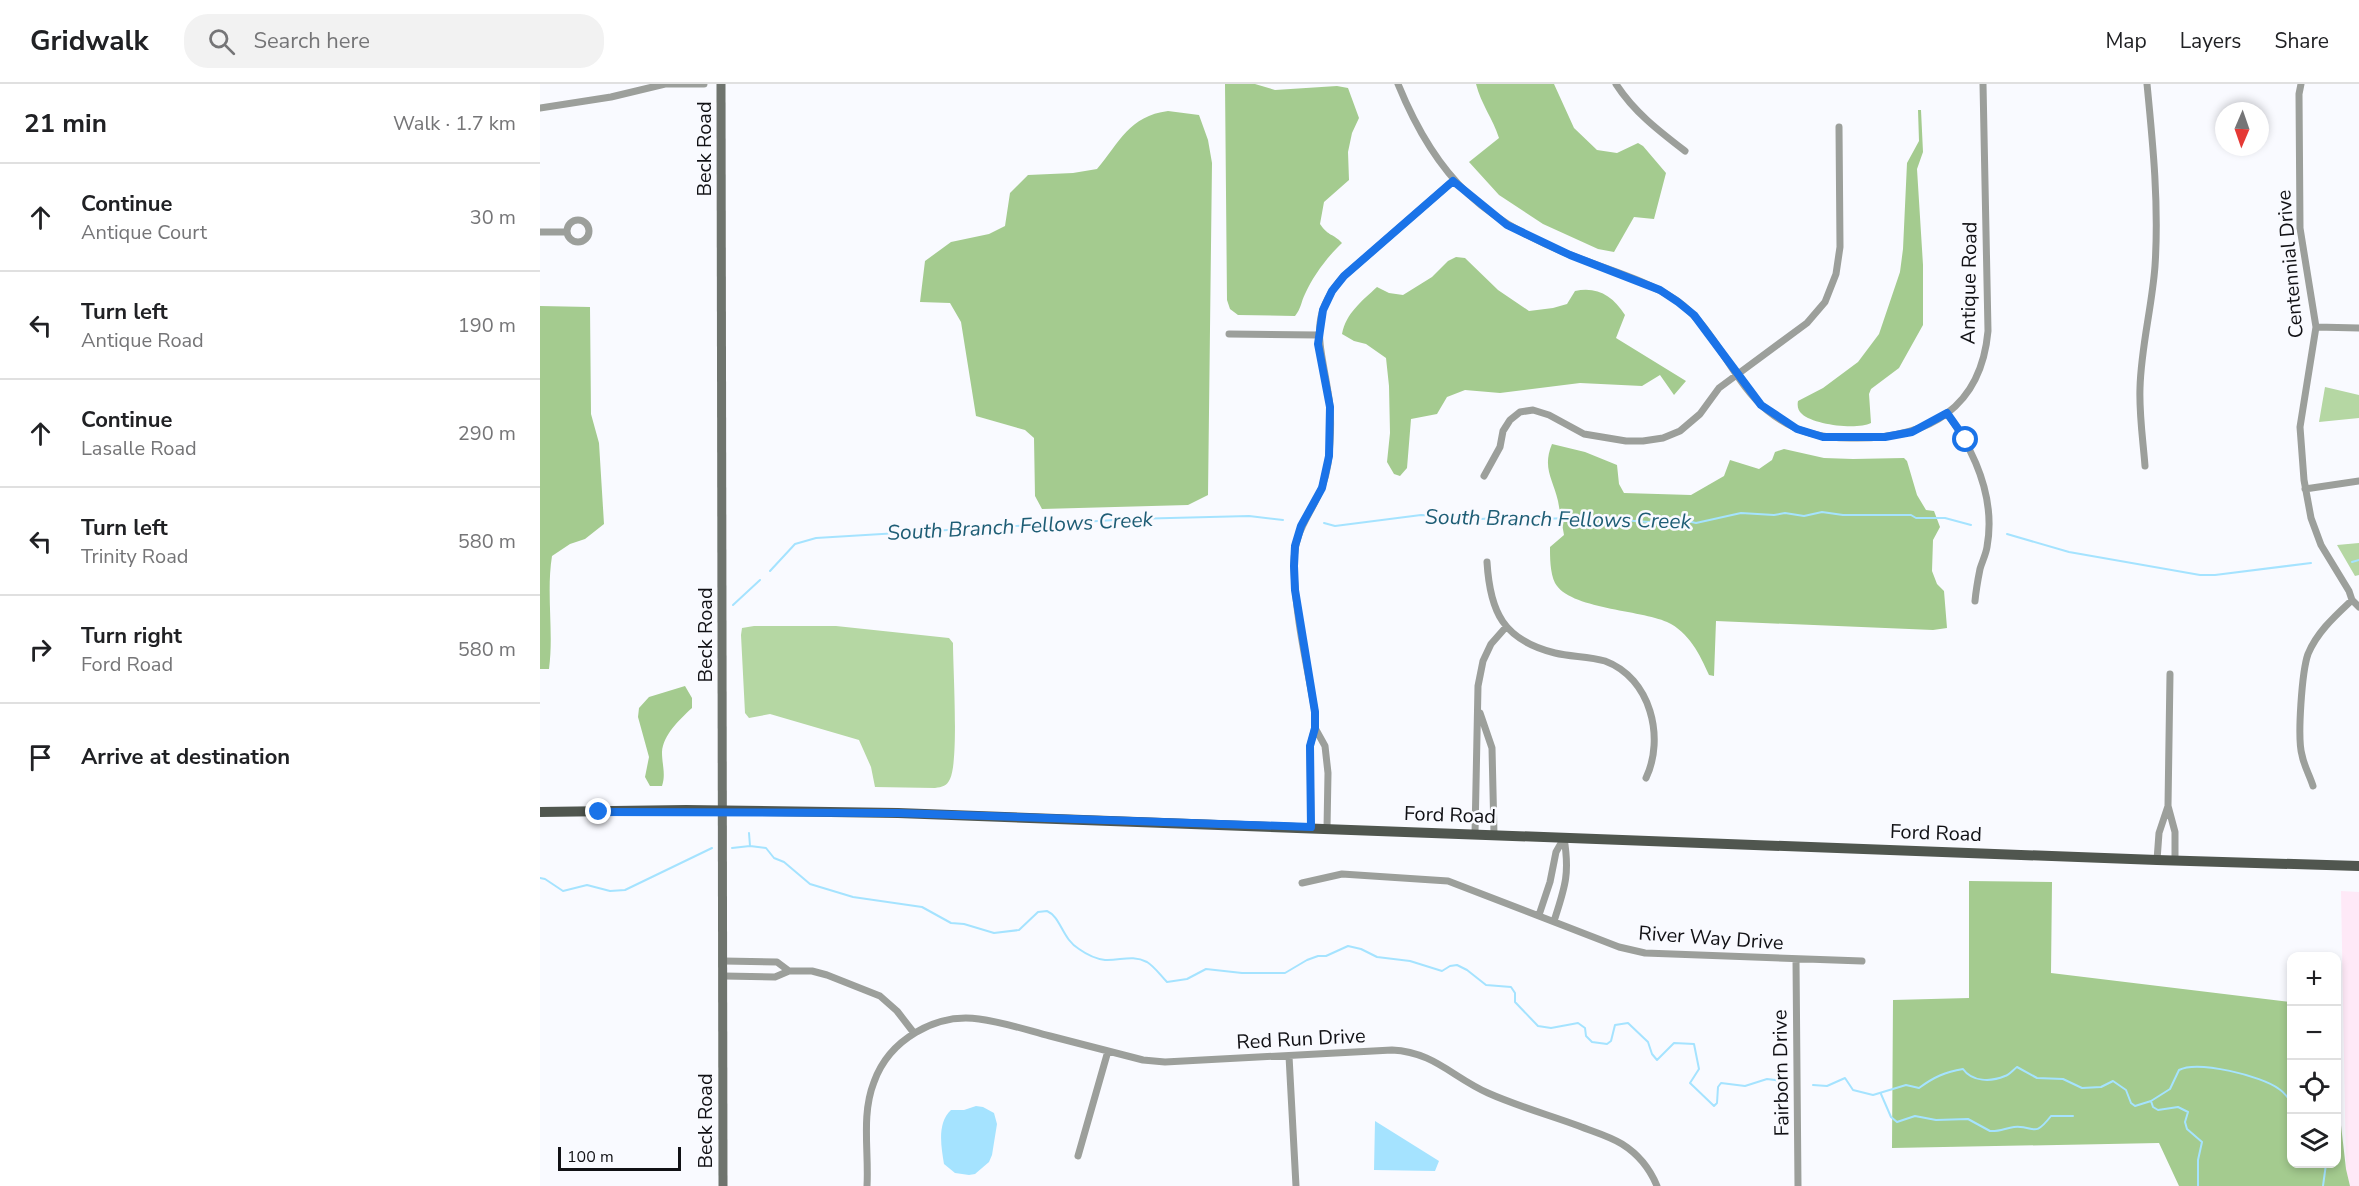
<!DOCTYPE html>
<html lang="en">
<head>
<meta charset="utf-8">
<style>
  body { margin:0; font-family:"Nunito Sans",sans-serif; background:#f2f2f2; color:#202124 }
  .controls { position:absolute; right:18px; bottom:18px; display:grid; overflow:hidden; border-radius:12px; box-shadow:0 3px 9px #0003 }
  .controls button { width:54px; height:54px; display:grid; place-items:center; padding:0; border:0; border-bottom:2px solid #e0e0e0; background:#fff; color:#202124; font:30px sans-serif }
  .compass { position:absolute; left:1675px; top:18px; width:54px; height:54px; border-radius:50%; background:#fff; box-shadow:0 3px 9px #0003; rotate:182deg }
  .scale { position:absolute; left:18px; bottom:15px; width:123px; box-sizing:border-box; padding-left:6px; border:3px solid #111115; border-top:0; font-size:16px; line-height:21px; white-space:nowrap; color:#111115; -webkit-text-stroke:4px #f9faff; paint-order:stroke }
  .stop { position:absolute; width:18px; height:18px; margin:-14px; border:4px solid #1a73e8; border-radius:50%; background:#fff }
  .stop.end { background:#1a73e8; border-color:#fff; box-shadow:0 2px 6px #0008 }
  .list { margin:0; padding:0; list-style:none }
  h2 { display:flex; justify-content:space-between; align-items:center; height:78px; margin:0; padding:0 24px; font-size:26px }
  h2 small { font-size:20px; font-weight:400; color:#757577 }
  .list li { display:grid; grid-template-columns:39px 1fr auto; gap:18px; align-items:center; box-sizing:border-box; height:108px; padding:0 24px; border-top:2px solid #e0e0e0 }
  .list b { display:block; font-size:22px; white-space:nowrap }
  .list p { margin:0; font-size:20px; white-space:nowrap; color:#757577 }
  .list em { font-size:20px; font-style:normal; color:#757577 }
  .icon { flex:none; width:33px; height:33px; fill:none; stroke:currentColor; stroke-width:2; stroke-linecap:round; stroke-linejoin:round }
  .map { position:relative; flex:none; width:1819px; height:1102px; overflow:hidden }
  header { display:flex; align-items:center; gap:36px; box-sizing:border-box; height:84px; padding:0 30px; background:#fff; border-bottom:2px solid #e0e0e0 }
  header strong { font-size:28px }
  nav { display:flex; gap:33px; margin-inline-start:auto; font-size:21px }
  .search { width:420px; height:54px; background:#f2f2f2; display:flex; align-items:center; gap:15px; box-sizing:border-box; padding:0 21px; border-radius:24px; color:#757577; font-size:22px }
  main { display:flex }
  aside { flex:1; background:#fff }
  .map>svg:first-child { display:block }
</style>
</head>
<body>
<header>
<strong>Gridwalk</strong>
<div class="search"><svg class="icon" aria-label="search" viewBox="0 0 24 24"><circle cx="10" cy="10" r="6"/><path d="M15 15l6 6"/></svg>Search here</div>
<nav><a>Map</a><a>Layers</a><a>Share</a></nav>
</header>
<main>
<aside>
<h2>21 min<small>Walk · 1.7 km</small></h2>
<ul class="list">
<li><svg class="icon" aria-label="ahead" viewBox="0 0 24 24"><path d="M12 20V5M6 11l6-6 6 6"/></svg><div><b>Continue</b><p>Antique Court</p></div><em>30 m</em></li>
<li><svg class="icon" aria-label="left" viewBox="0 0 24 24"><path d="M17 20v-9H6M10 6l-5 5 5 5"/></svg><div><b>Turn left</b><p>Antique Road</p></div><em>190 m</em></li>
<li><svg class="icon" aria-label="ahead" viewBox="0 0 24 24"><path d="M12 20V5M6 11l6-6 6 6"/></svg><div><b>Continue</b><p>Lasalle Road</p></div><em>290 m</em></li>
<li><svg class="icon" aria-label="left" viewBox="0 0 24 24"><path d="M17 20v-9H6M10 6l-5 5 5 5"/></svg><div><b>Turn left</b><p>Trinity Road</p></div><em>580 m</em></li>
<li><svg class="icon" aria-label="right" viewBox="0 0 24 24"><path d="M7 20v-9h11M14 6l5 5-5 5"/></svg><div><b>Turn right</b><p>Ford Road</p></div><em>580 m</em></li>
<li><svg class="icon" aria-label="arrive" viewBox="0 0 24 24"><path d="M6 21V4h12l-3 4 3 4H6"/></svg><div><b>Arrive at destination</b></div></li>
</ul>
</aside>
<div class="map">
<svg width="1819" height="1102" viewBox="0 0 1819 1102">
  <rect width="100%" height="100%" fill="#f9faff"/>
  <path fill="#fee9f7" d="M1801,807L1819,808V1102H1810L1806,1085Z"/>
  <path fill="#b5d7a3" d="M1785,303L1819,311V334L1779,338Z
    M1819,459V491L1815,492L1797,461Z
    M214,542H296L409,554L413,559C413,585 419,677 410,695C407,702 402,703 395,704L335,703L331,683L319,656L230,630L209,634L205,629L201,551L202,544Z"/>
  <path fill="#a4cb8f" d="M685,0H715L735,6L797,2L808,4L819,34L812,49L808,68L809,96L784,118L780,140C789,153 793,149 802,159C788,172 773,192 765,210C761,218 761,225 755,232L698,231L690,225L687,216Z
    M936,0H1014L1034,44L1057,66L1077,69L1098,59L1103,62L1126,89L1114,135L1094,133L1074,168L1058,165L1003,140L959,111L929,78L959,54C953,35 941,20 936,0Z
    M1378,26H1381L1383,68L1377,85L1383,181V241L1359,284L1331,305L1329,310L1331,339C1317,346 1274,341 1262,330C1258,327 1257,322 1258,317L1283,304L1318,278L1339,250L1360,188L1363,165L1367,79L1379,57Z
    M628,27L659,31L668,56L672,79L668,411L648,421L502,425L495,412L494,354L485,346L436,332L421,238L410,219L380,218L385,177L411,158L449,150L465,142L470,109L488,91L533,89L557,85C580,58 589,32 628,27Z
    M916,173L925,174L958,206L989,227L1013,224L1027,220L1035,207C1057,202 1073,212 1085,231L1076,254L1146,297L1134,311L1120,291L1102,302L1040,299L960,309L925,306L907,313L897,330L871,335L867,384L860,392L854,390L847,378L850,349L849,302L846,274L826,260L814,257L802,250C806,229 822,217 837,203L849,209L863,211L892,193L908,177Z
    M0,222L50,223L51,330L59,359L64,440L45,455L30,460L12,472C6,510 14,547 9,585H0Z
    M1012,360L1045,368L1077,381L1079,400L1084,409L1151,411L1184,392L1190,376L1219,385L1232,376L1235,368L1244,365L1284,374L1313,375L1364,374L1367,377L1377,411L1386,426L1394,427L1400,443L1393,456L1392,487L1397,500L1404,507L1407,544L1393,546L1176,537L1174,592L1169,591C1160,571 1149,548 1127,538C1101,526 1029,525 1015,499C1010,489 1010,473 1010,463L1024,451C1022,440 1020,428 1018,417C1013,395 1002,384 1012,360Z
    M145,602L152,614V624C140,635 123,651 122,668C122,681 126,690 122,702H110L105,693L109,673L98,633L99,624L109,613Z
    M1429,797L1512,798L1511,889L1751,918L1752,1080H1796L1797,1006L1806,1085L1810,1102H1639L1619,1059L1352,1064L1353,916L1429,914Z"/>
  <path fill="#a5e3ff" d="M436,1022L443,1023L454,1029L457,1040L452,1071L449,1078L435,1090L429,1091L415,1089L404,1080C401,1062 397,1039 411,1026H424Z
    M835,1037L899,1077L895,1087L834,1086Z"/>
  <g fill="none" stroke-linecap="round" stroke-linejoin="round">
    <path stroke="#a5e3ff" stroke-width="2" d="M784,439L795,442L881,431L941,435L979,432L1003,435L1027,434L1035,438L1053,434L1109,438L1134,434L1156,439L1201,429L1234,431L1245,429L1264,432L1282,428L1303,431H1371L1376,434H1405L1431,441
      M1467,450L1529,468L1660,491H1675L1771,479
      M1812,478L1819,476
      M230,487L255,460L276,454L591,435L709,432L743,436
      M193,521L220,496
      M209,749L210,762
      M192,764L210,762L226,764L234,774L244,778L270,800L313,813L382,823L411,839L424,840L454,849L479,846L498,828L507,827C521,833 522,855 539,865C546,870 557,875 565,876C580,877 592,870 607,878C615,883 620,891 627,898L647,895L666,885L702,889H745L767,876L778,872H786L808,862L821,865L837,873L870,877L902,887L910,882L917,881L927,886L946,901L971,903L975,909V918L998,942L1011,944L1038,939L1045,944L1046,952L1052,958L1067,960L1071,957L1075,941L1088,939L1108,958L1112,970L1117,976L1134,959L1154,960L1159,985L1150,999L1174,1022L1177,1019L1178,1003L1181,999L1205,1002L1227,995L1243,997
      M0,794L5,795L23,807L47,801L70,807L85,806L172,764
      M1273,1001L1287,1002L1305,994L1313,1006L1333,1011L1366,1001L1379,1004C1394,993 1405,988 1423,985C1432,998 1451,998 1465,992C1469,991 1473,986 1477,983L1497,994L1523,995L1542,1004L1561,1003L1573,997L1586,1006L1591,1019L1595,1022L1611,1017L1630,1005L1639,986C1658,976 1722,992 1739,1005C1744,1008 1748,1014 1752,1019
      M1341,1010L1351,1033L1357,1038L1375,1032L1396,1036L1428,1035L1450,1047C1458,1048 1466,1044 1474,1043C1495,1041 1493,1055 1511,1032H1533
      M1611,1017L1613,1023L1618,1026L1638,1023L1648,1028L1645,1038L1647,1045L1662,1058L1658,1076V1102
      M1783,1102L1786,1080"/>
    <path stroke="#9c9f9b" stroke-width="7" d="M858,0C897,96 945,139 1041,175C1072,187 1108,197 1136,216C1176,244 1192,298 1228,327C1255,349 1283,355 1317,354C1389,354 1441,324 1448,247L1443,0
      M1076,0C1094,28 1119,47 1145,67
      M1761,0L1759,10L1760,144L1776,243L1760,343L1764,396L1771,434L1781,461L1809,507L1812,516L1819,523
      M0,24L71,13L125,0H164
      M27 147a11 11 0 1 1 22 0a11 11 0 1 1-22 0Z
      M0,148H26
      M1776,243L1819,244
      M689,250L778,251
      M1407,329C1435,368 1456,414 1447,463C1446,470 1442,478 1440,485C1438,495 1436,506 1435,517
      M1605,382C1603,356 1599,330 1600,304C1601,263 1612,223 1615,182C1619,121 1613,61 1607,0
      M944,392L960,363L963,347L970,336L980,328L993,326L1009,331L1044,350L1086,357H1103L1123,354L1140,347L1160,330L1179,304L1267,239L1285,218L1296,190L1300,163L1299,43
      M1765,405L1819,397
      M947,478C950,528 963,556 1015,569C1031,573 1049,572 1065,577C1111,594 1125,654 1106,694
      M940,629L952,664L954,750
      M775,644V628C767,581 755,532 754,483C753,447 770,433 782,403C788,388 789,373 790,358C791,342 791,324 788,308C781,261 767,232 804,192L913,97
      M1773,702C1770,692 1764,682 1762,671C1757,654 1762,587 1768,570C1777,548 1795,532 1812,516
      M1628,722L1630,590
      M771,743L770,662L775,644L785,662L788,689L787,744
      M935,750L938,602L943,577L951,560L966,543
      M1617,776L1619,749L1628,722L1635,748V777
      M762,799L802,790L908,797L1079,863L1105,869L1322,877
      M999,831L1010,798L1016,768L1024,754
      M1014,837C1025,803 1030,790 1024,754
      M1256,876L1258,1102
      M184,877L237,878L249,887
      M184,892L235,893L249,887H272L287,891L340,912L357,927L374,949
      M749,972L756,1102
      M538,1072L568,967
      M327,1102C329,1068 321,1031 334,998C349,956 395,929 439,935C463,938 487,946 510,952C541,960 572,968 603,976L625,978L852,966C894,968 912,993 948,1009C977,1022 1009,1031 1039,1042C1054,1048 1069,1052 1082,1060C1098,1070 1110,1085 1117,1102"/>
    <path stroke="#6f746e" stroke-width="9" d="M181,0L183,1102"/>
    <path stroke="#50564f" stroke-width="10" d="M0,728L146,726L358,729L1617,776L1819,782"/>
  </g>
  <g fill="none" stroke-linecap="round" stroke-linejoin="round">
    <path stroke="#1a73e8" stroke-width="8" d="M59,728L358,729L771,743L770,662L775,644V628L755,506L754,482L755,462L761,442L782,404L789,372L790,323L778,260L783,226L792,207L804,192L913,97L967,141L1030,171L1120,206L1138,218L1154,231L1221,321L1257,345L1283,353H1345L1372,348L1407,329L1426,356"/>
  </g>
  <g text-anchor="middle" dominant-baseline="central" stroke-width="5" stroke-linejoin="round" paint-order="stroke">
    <g font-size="20" fill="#111115" stroke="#f9faff">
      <text transform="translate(164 65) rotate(-90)">Beck Road</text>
      <text transform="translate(1750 180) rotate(-95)">Centennial Drive</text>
      <text transform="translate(1429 199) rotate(-89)">Antique Road</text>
      <text transform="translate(165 551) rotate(-90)">Beck Road</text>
      <text transform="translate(910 731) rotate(2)">Ford Road</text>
      <text transform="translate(1396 749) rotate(2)">Ford Road</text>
      <text transform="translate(1171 854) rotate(4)">River Way Drive</text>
      <text transform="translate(761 955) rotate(-3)">Red Run Drive</text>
      <text transform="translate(1241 989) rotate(-91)">Fairborn Drive</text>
      <text transform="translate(165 1037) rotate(-90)">Beck Road</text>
    </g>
    <g font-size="21" font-style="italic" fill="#1e5d75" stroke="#f9faff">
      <text transform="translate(1018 435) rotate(1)">South Branch Fellows Creek</text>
      <text transform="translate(480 442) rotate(-3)">South Branch Fellows Creek</text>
    </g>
  </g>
</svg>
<div class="controls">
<button>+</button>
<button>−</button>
<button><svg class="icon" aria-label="locate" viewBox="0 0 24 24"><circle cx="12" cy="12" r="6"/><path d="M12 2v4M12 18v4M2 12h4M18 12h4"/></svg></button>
<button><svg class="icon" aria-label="layers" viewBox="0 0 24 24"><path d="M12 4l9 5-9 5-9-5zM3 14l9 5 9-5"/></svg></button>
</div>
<svg class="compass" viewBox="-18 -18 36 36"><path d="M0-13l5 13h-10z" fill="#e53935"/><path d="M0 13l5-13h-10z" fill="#757577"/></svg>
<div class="scale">100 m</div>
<div class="stop" style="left:1426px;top:356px"></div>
<div class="stop end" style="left:59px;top:728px"></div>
</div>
</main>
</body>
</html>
